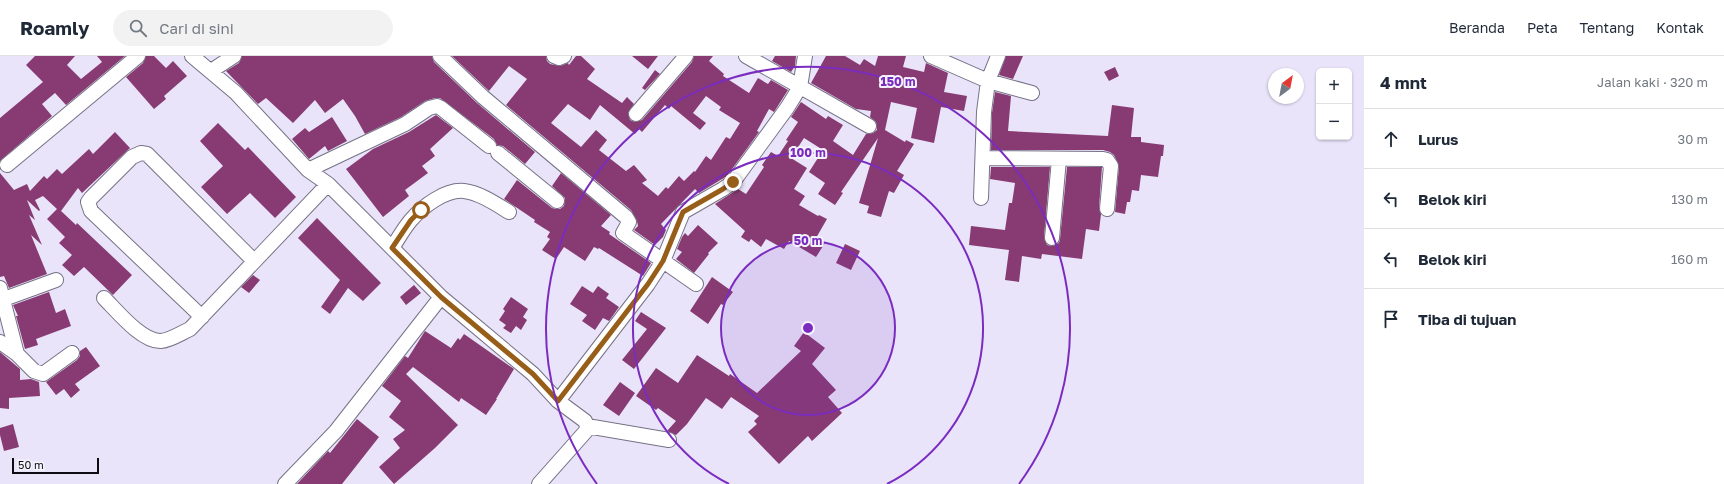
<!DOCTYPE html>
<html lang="id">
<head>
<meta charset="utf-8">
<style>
  body { margin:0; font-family:"Golos Text",sans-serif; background:#f2f2f3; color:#1f2937 }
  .controls { position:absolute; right:12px; top:12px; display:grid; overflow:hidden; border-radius:6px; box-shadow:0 1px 3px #0004 }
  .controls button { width:36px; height:36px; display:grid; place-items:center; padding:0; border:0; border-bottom:1px solid #e0e1e3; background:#fff; color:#1f2937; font:20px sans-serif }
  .compass { position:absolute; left:1268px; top:12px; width:36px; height:36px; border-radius:50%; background:#fff; box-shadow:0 1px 3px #0004; rotate:32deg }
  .scale { position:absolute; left:12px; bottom:10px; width:87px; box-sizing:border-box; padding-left:4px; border:2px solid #0d0c13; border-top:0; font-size:11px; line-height:14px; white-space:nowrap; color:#0d0c13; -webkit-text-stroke:3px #f5f3fc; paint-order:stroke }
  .stop { position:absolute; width:12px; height:12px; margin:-9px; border:3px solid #975e1a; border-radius:50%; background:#fff }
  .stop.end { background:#975e1a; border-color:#fff; box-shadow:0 1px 4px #0008 }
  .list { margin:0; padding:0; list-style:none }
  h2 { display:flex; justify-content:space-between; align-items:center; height:52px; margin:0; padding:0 16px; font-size:17px }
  h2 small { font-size:13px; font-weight:400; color:#747a83 }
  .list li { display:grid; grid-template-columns:26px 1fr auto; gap:12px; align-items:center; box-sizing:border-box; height:60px; padding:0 16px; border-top:1px solid #e0e1e3 }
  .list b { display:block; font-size:15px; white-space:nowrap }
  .list em { font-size:13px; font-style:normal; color:#747a83 }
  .icon { flex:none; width:22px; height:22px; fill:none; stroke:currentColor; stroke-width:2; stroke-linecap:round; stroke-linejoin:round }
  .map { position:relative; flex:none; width:1364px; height:428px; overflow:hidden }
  header { display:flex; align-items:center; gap:24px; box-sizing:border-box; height:56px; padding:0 20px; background:#fff; border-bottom:1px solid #e0e1e3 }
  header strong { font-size:19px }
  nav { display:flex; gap:22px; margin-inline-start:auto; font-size:14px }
  .search { width:280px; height:36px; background:#f2f2f3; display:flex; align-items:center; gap:10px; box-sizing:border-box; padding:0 14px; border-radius:22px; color:#747a83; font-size:15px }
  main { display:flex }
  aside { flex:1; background:#fff }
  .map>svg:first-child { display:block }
</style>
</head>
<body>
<header>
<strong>Roamly</strong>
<div class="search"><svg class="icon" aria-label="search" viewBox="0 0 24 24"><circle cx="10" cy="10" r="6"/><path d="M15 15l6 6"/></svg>Cari di sini</div>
<nav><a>Beranda</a><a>Peta</a><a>Tentang</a><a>Kontak</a></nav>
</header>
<main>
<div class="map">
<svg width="1364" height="428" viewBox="0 0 1364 428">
  <rect width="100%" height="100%" fill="#e9e4fa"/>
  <path fill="#873b72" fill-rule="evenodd" d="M35,0H75L67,9L81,23L102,6L97,0H125L66,49L55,37L42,48L52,60L0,105V62L43,26L26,9Z
    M146,0H154L166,12L173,5L187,20L164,40L166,43L154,53L126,21L143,7Z
    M242,0H432L434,6L477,47L535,96L525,108L503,90L497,89L494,83L440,42H435L425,45L401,61L365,78L355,60L343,43L325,57L315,44L293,67L266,42L258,48L226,15L239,7Z
    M452,0H546L547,5L550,8L560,10L568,7L569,9L576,0H581L595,13L587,23L622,47L627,41L634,48L628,57L630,64L635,66L642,64L692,6L694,0H713L709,5L724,18L723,20L749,37L758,22L768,28L771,24L788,34L774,56L769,53L757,75L759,76L727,120L699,137L695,133L661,168L666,174L663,181L655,189L634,174L638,170L637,165L631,154L506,49L527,23L509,10L489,35ZM706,40L721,51L719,54L740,67L730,83L726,81L711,104L706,100L695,116L694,115L684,125L679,120L668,133L666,131L658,140L642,127L647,124L634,109L626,115L599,94L607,84L596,74L581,91L551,67L568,48L590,64L600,49L635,78L639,73L642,76L665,49L669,53L671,50L700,74L706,67L693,57Z
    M632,0H658L648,13Z
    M775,0H796L795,10L791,16L772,5Z
    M826,0H845L860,9L864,3L875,10L878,0H906L903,11L924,16L926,7L948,17L944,36L967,40L964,55L941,51L934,87L911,82L917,52L891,46L885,74L905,86L906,84L914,88L897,115L904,119L894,137L889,135L881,161L867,157L869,150L859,147L878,82L841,136L843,137L835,149L818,138L825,127L809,116L823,94L804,82L791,102L807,112L794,133L805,140L799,149L818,160L819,159L827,163L816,182L825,187L816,201L789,185L784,193L766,183L761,191L751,183L749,186L741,181L745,175L715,148L738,133L746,138L764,111L762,109L771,96L778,100L788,85L786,84L798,66L791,61L801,46L826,63L828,60L843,69L833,85L853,99L866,78L873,77L877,74L876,66L870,61L871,55L856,53L811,27Z
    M1006,0H1023L1013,23L999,19Z
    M1115,11L1119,20L1109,25L1104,16Z
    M655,14L660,18L645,34L642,32Z
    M995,36L1011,40L1008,75L1108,80L1112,49L1134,52L1131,81H1141V86L1164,89L1163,100H1161L1158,121L1141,119L1139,135L1132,134L1130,146H1127L1125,158L1115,156L1119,110L1114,99L1110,96L1103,94H991L992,57Z
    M436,59L453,72L430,93L435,100L422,110L428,117L405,134L409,140L383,161L346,113L373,93L409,76Z
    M332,61L347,85L328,95L325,90L309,103L292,83L305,72L309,76Z
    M218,67L245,94L248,91L296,141L275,162L250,137L227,158L201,131L223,110L200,85Z
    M115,76L130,92L82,137L78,132L61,155L76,169L77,167L132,219L113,239L84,211L74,220L62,209L72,199L59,187L65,181L47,163L57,153L43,140L35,144L40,154L39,155L27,144L35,164L29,159L42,189L31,179L47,218L9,232L4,220L0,221V117L14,134L27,128L30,135L44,120L47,123L57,113L62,118L89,93L93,98Z
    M991,111H1050L1044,181L1047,189L1052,190L1059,187L1060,183L1067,111H1102L1099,152L1101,158L1099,175L1086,173L1082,203L1042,198L1041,203L1022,200L1019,226L1005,224L1009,194L969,189L971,170L1005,174L1009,147H1012L1015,127L990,123Z
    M561,117L611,159L601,170L610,176L609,178L651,207L643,220L599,192L598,193L594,191L585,205L564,191L556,203L542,194L550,183L547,181L550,176L534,166L535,164L504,143L517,124L552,152L556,153H560L564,150L565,142L552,130Z
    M317,162L381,227L363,245L348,232L330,258L321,251L340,224L298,182Z
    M698,169L718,187L708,197L709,198L694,217L676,203L682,196L677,193L682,181L685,177L688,180Z
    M845,188L860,195L851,214L836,207Z
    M253,219L260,224L249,237L241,231Z
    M712,221L733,236L723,249L721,248L708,268L690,255Z
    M414,229L421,237L406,249L400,241Z
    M582,230L593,237L598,230L609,238L606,242L619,251L609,265L603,262L595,274L582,265L587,259L570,248Z
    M49,236L56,257L65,253L71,270L36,283L38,289L25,293L16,260H18L13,249Z
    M511,241L528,253L523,261L527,264L521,274L516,270L511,277L503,272L506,269L499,264L505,255L503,253Z
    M641,256L666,272L634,313L622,304L647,273L635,265Z
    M425,275L451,292L458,282L460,284L464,278L514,313L496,343H497L486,359L461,342L459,346L413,311L406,318L458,369L435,392L394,428L379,411L400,392L393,383L405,374L389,361L401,345L382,330L405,300L408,302Z
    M804,276L825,292L812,308L836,334L828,341L842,357L812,385L808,380L779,408L748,376L757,368L754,365L759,360L731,341L722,353L706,342L687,368L676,379L667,375L676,365L658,352L656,354L636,340L656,312L678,327L697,299L729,320L730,318L757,337L801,295L794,290Z
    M86,291L100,310L75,328L80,334L71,342L64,333L56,339L46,326L77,304L80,300V295Z
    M0,296L20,313V324L31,323L39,326L40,340L9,342V353L0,352Z
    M620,326L635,337L619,360L603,349Z
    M357,363L379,381L342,428H297L328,395L330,397Z
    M13,368L19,391L4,395L0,379V372Z"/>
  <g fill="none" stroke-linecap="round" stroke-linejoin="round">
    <g stroke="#767285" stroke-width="16">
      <path id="street" d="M192,0L236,37L308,114L328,128L441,241L533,318L558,345L585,365L587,370L586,375L539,428
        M440,0L483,41L626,161L629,166L623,177L696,228
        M554,0L559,2L564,0
        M746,0L869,70
        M931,0L988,25L984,56L981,142
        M998,0L988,25L1032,37
        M211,15L234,0
        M636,58L686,0
        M498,97L557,145
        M983,102L1103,103L1107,104L1111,110L1107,153
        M7,109L138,0
        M308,114L405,68L429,52L437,50L441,52L489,90
        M1052,182L1059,103
        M392,192C398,183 404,172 411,164C423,150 446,133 464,135C480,137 496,148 509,156
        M0,232L17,298
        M104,242C117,255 142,286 161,285C171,284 181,277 190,273L328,128
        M4,243L56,224
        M202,261L91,155L88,146L91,142L132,101L141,97L147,98L254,205
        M0,286L17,298L34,315L43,318L72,297
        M558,345L648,228L663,205L683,156L723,133L733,126L787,52L800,31L805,0
        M587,370L669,384
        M285,428L336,375L441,241"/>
    </g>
    <use href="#street" stroke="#fff" stroke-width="14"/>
  </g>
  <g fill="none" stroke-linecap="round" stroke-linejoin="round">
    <path stroke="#975e1a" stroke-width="5" d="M421,154L411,164L392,192L441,241L533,318L558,345L648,228L663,205L683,156L723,133L733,126"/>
  </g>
  <circle cx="808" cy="272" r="87" fill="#7b2cbf" fill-opacity=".12"/>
  <g fill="none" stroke="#7b2cbf" stroke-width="2">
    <circle cx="808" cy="272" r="87"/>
    <path d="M729 428A175 175 0 1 1 887 428"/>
    <path d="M597 428A262 262 0 1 1 1019 428"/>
  </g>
  <circle cx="808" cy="272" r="6" fill="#7b2cbf" stroke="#f5f3fc" stroke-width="2"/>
  <g font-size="12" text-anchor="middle" font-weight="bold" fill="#7b2cbf" stroke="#f5f3fc" stroke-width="4" stroke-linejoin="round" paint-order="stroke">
    <text x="898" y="30">150 m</text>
    <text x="808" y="101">100 m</text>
    <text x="808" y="189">50 m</text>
  </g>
</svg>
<div class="controls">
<button>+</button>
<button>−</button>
</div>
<svg class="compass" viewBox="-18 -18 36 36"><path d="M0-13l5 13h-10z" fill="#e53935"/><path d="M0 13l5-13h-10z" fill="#747a83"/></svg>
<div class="scale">50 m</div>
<div class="stop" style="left:421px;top:154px"></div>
<div class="stop end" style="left:733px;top:126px"></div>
</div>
<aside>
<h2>4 mnt<small>Jalan kaki · 320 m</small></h2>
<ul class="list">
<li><svg class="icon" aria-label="ahead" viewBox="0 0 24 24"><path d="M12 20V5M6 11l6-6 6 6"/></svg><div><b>Lurus</b></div><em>30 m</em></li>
<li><svg class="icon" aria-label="left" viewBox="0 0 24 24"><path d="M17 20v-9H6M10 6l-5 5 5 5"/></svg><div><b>Belok kiri</b></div><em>130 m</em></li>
<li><svg class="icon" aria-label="left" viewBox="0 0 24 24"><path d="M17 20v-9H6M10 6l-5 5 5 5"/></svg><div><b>Belok kiri</b></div><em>160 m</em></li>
<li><svg class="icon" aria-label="arrive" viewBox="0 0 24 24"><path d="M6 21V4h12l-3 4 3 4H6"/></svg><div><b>Tiba di tujuan</b></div></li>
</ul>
</aside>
</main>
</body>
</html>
